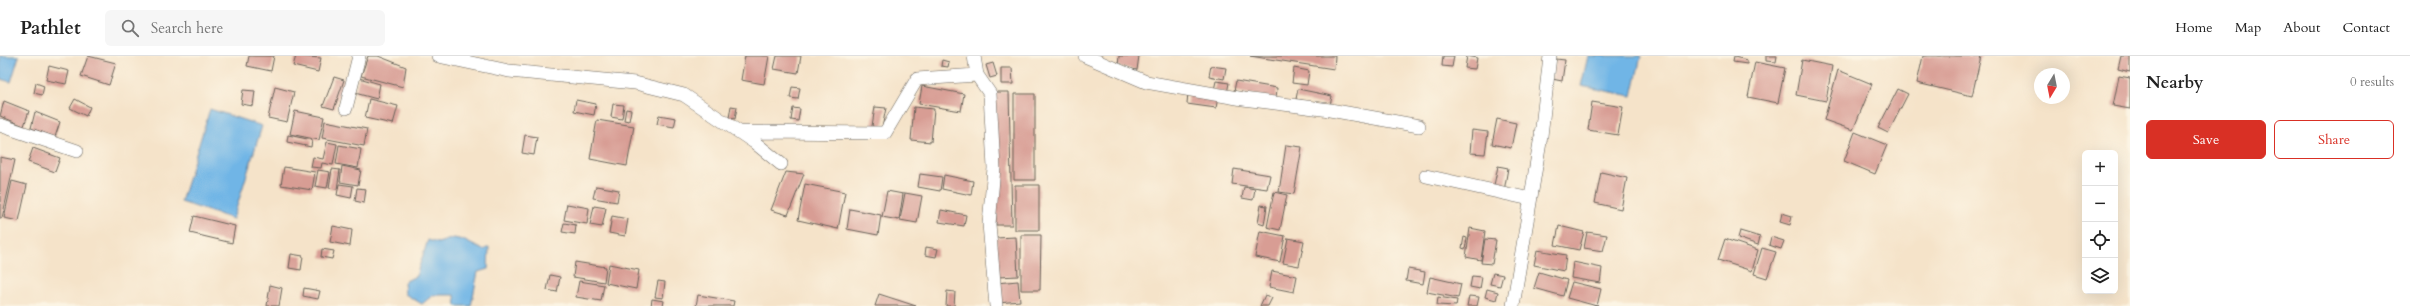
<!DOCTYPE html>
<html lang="en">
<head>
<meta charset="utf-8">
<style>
  body { margin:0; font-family:Cardo,serif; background:#f6f6f6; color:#222 }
  .controls { position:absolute; right:12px; bottom:12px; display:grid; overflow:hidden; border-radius:6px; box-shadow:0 4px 16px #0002 }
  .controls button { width:36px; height:36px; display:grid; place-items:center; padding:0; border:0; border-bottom:1px solid #e0e0e0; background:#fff; color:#222; font:20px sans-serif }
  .compass { position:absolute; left:2034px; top:12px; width:36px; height:36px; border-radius:50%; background:#fff; box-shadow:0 4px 16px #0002; rotate:190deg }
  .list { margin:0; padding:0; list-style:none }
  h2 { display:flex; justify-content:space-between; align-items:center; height:52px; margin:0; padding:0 16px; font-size:17px }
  h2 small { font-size:13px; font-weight:400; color:#767676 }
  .actions { display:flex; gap:8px; padding:12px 16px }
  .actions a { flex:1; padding:9px 0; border:1px solid #d93025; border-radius:6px; text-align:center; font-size:14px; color:#d93025 }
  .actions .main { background:#d93025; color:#fff }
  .icon { flex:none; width:22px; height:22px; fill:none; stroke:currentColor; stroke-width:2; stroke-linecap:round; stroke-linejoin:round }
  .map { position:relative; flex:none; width:2130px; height:250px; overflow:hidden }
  header { display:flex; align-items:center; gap:24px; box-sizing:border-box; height:56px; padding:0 20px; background:#fff; border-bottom:1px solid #e0e0e0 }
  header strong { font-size:19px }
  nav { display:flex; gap:22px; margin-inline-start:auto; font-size:14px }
  .search { width:280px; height:36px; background:#f6f6f6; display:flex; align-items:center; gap:10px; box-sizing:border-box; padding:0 14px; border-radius:6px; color:#767676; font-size:15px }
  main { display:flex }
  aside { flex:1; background:#fff }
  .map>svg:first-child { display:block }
</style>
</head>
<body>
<header>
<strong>Pathlet</strong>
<div class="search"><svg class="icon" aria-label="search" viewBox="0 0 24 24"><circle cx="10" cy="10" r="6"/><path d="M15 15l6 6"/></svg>Search here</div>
<nav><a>Home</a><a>Map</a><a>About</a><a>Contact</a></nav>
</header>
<main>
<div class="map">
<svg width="2130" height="250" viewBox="0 0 2130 250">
  <rect width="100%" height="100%" fill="#fcf5e5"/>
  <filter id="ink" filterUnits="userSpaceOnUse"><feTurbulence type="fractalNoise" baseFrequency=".025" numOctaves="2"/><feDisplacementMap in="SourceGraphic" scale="8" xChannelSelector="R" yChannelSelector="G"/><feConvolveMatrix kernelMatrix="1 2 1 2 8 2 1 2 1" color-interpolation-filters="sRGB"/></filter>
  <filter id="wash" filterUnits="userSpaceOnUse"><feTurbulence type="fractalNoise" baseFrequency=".012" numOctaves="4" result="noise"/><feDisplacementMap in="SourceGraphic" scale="16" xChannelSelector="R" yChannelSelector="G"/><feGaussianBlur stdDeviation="0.9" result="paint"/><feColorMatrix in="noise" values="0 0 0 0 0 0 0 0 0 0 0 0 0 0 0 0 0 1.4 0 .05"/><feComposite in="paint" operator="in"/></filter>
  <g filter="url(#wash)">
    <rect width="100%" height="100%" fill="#f5e3c9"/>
    <path fill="#70b5e6" stroke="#466881" d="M0,0H19L11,26L0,23Z
      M1588,0H1641L1632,40L1581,30Z
      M210,53L262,70L233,163L181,146Z
      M454,182L463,184L483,194L489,191L488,213L478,216L471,250H456L455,239H433L422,248L405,238L404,226L416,220L428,184L438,187Z"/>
    <g id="blocks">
      <path fill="#d89d94" d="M88,0L116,7L109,29L81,20Z
        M249,0H274L271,15L247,10Z
        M296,0L321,2L318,16L293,10Z
        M368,0H378L406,11L403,31L361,20Z
        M745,0H769L764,28L741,24Z
        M777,0H801L798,17L774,13Z
        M1119,0H1139L1137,14L1118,10Z
        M1250,0H1335L1334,13Z
        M1443,0H1454L1452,11L1442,10Z
        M1467,0L1477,2L1475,13L1465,12Z
        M1766,0H1777L1776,6L1766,5Z
        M1923,0H1981L1972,40L1917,27Z
        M2121,0H2130V16L2118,13Z
        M1734,1L1747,4V8L1733,6Z
        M1556,3L1565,4L1562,25L1552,23Z
        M942,4L949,6L948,11L941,10Z
        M1802,4L1832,10L1826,45L1796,39Z
        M1755,6L1785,12L1778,47L1748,41Z
        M993,7L997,20L990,22L986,9Z
        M49,10L69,15L66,28L46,24Z
        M1211,10L1226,12L1224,23L1209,20Z
        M1001,12H1012L1013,28H1001Z
        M1294,12L1309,15L1307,29L1292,27Z
        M1838,14L1872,28L1853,74L1824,64Z
        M2119,20L2130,22V53L2113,50Z
        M334,21L344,24L334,53L323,50Z
        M359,22L380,28L377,43L355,37Z
        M1216,25L1229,27L1227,37L1214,34Z
        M1236,25L1277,32L1276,43L1234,35Z
        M36,27L44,30L42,39L34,37Z
        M922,30L964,38L961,55L919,48Z
        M275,31L294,36L287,66L268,62Z
        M792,31L800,32L798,43L790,42Z
        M1298,33L1332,40L1330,50L1296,43Z
        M1898,33L1908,38L1888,77L1878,72Z
        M243,34L255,35L253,50L241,48Z
        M993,36H1009L1012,169H996Z
        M1188,36L1218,41L1216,52L1187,48Z
        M1014,38H1035V124H1014Z
        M75,43L90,51L86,60L70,52Z
        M369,43L398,50L393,68L365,62Z
        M576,44L596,48L594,59L574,55Z
        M4,45L29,55L24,70L0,60Z
        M1592,46L1623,51L1618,79L1588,74Z
        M613,48L624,49L622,63L611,61Z
        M731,50L737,51L735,63L729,62Z
        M875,51L886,52L882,72L872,70Z
        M914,51L934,53L931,86L911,84Z
        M793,52L800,53L798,65L791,64Z
        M626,53L631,54L629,65L624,64Z
        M295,55L324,61L319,84L290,78Z
        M35,56L60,66L55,81L31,72Z
        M659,59L676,62L674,71L657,68Z
        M1497,63L1516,67L1511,92L1492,88Z
        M597,64L634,70L627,110L590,103Z
        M325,65L367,73L364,90L322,82Z
        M1472,74L1488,76L1485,98L1470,97Z
        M1855,76L1887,89L1875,118L1844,105Z
        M288,79L312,84L311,91L287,86Z
        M525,79L537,81L534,99L522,97Z
        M327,86L337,88L333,109L322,107L321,112L311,111L313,101L323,103Z
        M339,89L361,93L358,112L336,108Z
        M1286,89L1302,91L1294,138L1279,136Z
        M33,92L60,102L55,116L28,106Z
        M0,101L15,104L2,162H0Z
        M342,110L361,114L358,129L340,126Z
        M1498,110L1508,112L1504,135L1493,134Z
        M284,111L315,116L312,134L281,129Z
        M332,113L340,114L337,133L329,132Z
        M1234,113L1270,119L1267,133L1232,128Z
        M318,114L330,116L327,132L315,130Z
        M786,116L804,118L788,159L771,154Z
        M1601,116L1627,122L1621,153L1595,147Z
        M920,118L942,121L940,135L918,131Z
        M944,119L973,125L971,139L942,133Z
        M12,125L27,129L19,165L4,162Z
        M339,128L353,130L351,142L337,139Z
        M805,128L845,136L838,173L798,164Z
        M1015,129H1039V174H1015Z
        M596,130L619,134L617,146L593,142Z
        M1244,131L1255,133L1253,144L1242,142Z
        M357,132L366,133L364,147L355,145Z
        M887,135L903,138L899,164L882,161Z
        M1274,136L1287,139L1280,174L1267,171Z
        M905,137L922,140L917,167L900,164Z
        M567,148L589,152L587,168L564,164Z
        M1261,149L1267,150L1264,169L1258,167Z
        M594,150L606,152L602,171L590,169Z
        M850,153L881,159L878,179L847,173Z
        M941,154L966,159L964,170L939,166Z
        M1782,157L1792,160L1790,169L1780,166Z
        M194,160L235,170L232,187L190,177Z
        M612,160L628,163L625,180L609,177Z
        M564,167L576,169L575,178L562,176Z
        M333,170L352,174L350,190L330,186Z
        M1559,170L1584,176L1579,194L1555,189Z
        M1470,172L1485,175L1481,204L1466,201Z
        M1260,175L1285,180L1280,206L1255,201Z
        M1740,175L1760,181L1758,189L1738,182Z
        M1587,176L1607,179L1603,195L1584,192Z
        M1021,179H1041L1040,234H1021Z
        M1016,181L1018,220L998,221L996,182Z
        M1464,181L1467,182L1465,193L1462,192Z
        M1771,181L1784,185L1781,193L1769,189Z
        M1288,182L1304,185L1299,210L1283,207Z
        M1485,183L1496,184L1492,208L1481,207Z
        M1725,183L1758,194L1752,215L1718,204Z
        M926,191L938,193L936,201L925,199Z
        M1762,192L1776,196L1767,222L1754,218Z
        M322,193L334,195L332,203L321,201Z
        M1537,194L1566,199L1564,215L1534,209Z
        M291,198L303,200L301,214L289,212Z
        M575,206L606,211L604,226L573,221Z
        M1573,206L1602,212L1600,227L1571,222Z
        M609,208L639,214L636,233L606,227Z
        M1408,213L1425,216L1423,228L1406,225Z
        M1272,215L1297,220L1294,236L1269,231Z
        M1539,216L1567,224L1563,240L1534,232Z
        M1493,217L1503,219L1500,230L1490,228Z
        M550,219L560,221L557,236L547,234Z
        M1472,220L1482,221L1480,233L1470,231Z
        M1430,221L1461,228L1458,242L1427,236Z
        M579,225L604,229L601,245L576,241Z
        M658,225L665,226L663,242L655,241Z
        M1018,225L1020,245L998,247L996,227Z
        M1572,226L1601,233L1597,250L1567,242Z
        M270,229L282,232L279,250H267Z
        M304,232L320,235L318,243L303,240Z
        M1487,233L1498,236L1496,244L1485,241Z
        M947,235L955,236L954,250H946Z
        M879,238L916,250H875Z
        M698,239L734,245L733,250H696Z
        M1265,239L1272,242L1268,250H1260Z
        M1469,240L1479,241L1477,250H1467Z
        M1438,241L1457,244L1456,250L1437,249Z
        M652,243L664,245L663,250H651Z"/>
    </g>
  </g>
  <g filter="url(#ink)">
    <use href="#blocks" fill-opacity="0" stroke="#686259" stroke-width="1"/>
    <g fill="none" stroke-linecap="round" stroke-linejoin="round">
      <g stroke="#686259" stroke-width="14">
        <path id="minor" d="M438,0L509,15L635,27L684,39L754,86L781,108
          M974,0L977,19L990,38L994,112L989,168L996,250
          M1085,0L1146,26L1243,43L1330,54L1419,70
          M346,52L359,0
          M0,69L77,95
          M739,76L885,77L917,23L977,19
          M1426,120L1530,143
          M1513,250L1541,80L1550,0"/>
      </g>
      <use href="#minor" stroke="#fff" stroke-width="13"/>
    </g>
  </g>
</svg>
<div class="controls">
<button>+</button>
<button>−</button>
<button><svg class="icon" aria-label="locate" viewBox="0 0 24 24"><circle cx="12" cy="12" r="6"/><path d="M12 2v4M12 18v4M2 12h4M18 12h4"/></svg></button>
<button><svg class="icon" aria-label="layers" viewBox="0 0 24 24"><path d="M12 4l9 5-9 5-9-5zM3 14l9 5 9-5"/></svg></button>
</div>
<svg class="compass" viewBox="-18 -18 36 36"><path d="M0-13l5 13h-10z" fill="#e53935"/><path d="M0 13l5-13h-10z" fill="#767676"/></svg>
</div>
<aside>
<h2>Nearby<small>0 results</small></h2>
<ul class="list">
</ul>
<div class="actions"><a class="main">Save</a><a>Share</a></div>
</aside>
</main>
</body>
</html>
